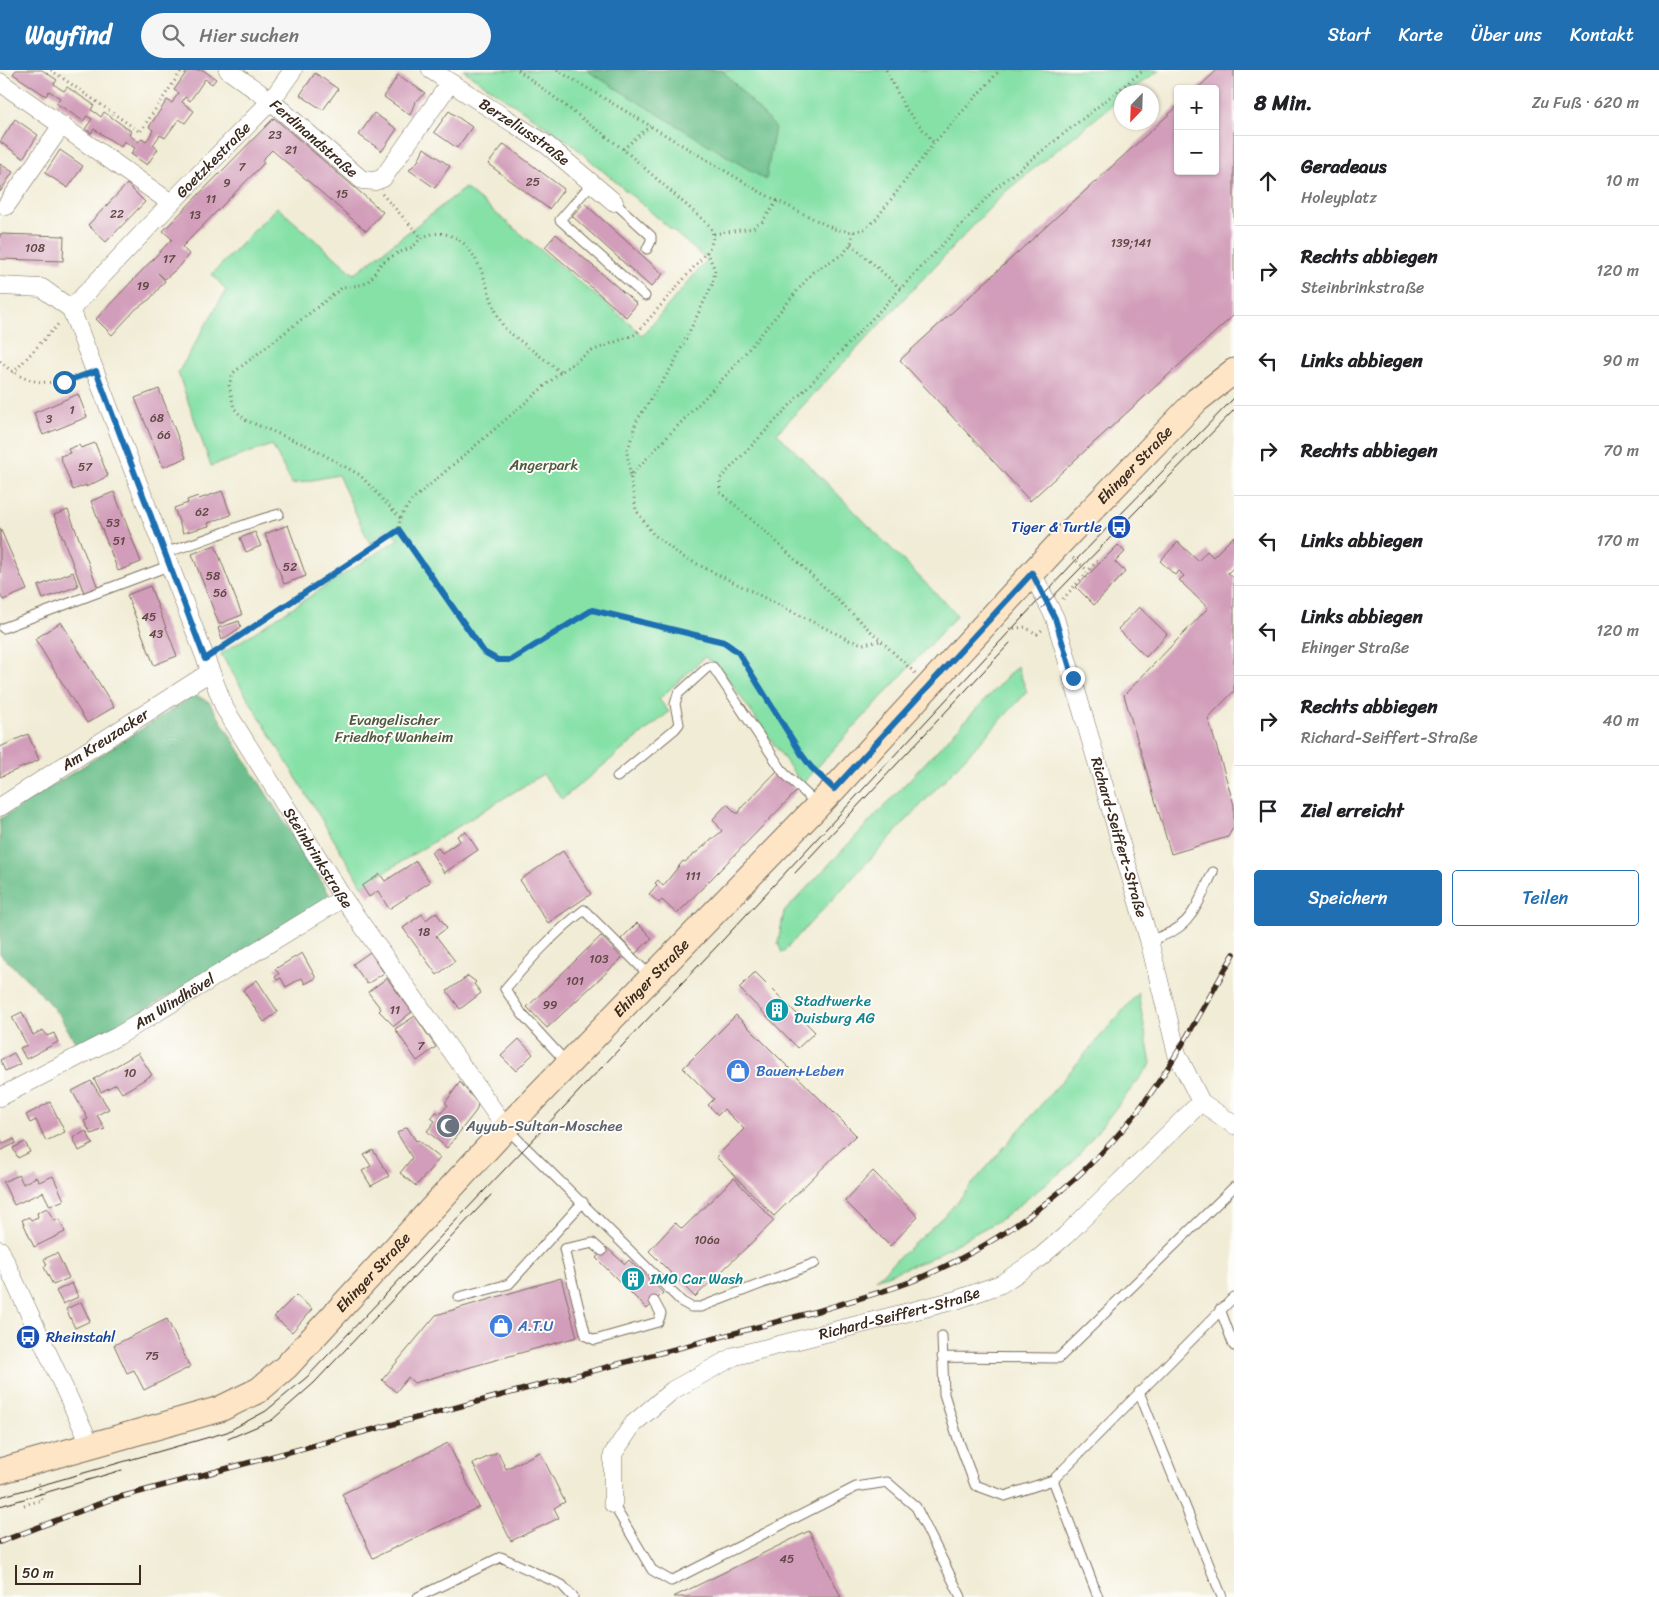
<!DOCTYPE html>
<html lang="de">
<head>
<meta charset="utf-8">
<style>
  body { margin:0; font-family:Sriracha,sans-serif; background:#f6f6f6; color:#202124 }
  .controls { position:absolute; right:15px; top:15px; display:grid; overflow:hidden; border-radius:5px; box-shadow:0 1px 4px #0004 }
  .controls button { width:45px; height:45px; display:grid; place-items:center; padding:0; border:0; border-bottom:1px solid #e0e0e0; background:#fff; color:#202124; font:25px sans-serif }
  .compass { position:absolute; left:1114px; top:15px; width:45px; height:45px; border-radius:50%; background:#fff; box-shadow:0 1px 4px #0004; rotate:203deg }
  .scale { position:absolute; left:15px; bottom:12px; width:126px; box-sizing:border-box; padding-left:5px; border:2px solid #3b2a1e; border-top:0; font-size:14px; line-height:18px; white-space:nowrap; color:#3b2a1e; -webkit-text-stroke:4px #fdfcf7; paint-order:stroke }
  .stop { position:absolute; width:15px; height:15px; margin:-11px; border:4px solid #1f6fb2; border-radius:50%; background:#fff }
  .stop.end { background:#1f6fb2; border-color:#fff; box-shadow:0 1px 5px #0008 }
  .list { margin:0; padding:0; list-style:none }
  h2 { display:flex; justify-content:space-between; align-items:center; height:65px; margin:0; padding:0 20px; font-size:21px }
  h2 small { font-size:16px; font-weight:400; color:#757577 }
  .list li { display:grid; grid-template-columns:32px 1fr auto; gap:15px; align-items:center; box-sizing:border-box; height:90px; padding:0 20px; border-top:1px solid #e0e0e0 }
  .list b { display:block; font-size:19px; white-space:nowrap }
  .list p { margin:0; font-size:16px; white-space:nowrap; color:#757577 }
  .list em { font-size:16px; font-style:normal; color:#757577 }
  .actions { display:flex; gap:10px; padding:15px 20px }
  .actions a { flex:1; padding:11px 0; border:1px solid #1f6fb2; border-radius:5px; text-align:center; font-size:18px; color:#1f6fb2 }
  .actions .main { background:#1f6fb2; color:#fff }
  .icon { flex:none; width:28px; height:28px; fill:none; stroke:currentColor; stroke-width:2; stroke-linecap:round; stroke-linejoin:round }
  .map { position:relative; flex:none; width:1234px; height:1527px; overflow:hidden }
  header { display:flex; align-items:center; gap:30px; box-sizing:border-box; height:70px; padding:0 25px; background:#1f6fb2; color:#fff }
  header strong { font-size:24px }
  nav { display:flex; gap:28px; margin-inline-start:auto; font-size:18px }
  .search { width:350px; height:45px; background:#f6f6f6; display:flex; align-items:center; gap:12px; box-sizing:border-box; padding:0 18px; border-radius:28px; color:#757577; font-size:19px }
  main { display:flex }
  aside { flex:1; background:#fff }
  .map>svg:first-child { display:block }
</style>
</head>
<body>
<header>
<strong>Wayfind</strong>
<div class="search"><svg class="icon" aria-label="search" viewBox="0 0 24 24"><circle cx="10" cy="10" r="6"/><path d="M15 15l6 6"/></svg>Hier suchen</div>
<nav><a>Start</a><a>Karte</a><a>Über uns</a><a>Kontakt</a></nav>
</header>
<main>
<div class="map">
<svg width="1234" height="1527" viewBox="0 0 1234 1527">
  <rect width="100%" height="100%" fill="#fdfcf7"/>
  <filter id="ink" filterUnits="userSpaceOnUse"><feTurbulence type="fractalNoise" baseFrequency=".02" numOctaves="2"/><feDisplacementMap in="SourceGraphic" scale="10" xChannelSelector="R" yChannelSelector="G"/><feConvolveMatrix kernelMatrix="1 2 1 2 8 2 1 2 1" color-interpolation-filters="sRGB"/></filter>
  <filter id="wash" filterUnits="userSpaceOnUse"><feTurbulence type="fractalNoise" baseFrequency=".0096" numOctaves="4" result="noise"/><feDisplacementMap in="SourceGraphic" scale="20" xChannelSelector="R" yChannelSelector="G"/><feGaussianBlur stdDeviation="1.12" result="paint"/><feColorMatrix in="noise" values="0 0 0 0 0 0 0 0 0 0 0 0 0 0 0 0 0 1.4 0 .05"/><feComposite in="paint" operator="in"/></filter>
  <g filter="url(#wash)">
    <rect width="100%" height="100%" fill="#f1ecd6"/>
    <path fill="#86e1a7" stroke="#608662" d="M463,0H1160L1128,22H1122L1121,28L1005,122L777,363L957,545L802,714L721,599L705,587L659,629L669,642L562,729L543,704L362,816L221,584L398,469L387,459L370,474L338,405L292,414L272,375L211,396L178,303L226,220L212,204L277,137L354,204L465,118L632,255L642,266L707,190L569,72Z
      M1017,596L1027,622L782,883L778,873L784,842Z
      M1138,923L1151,994L1072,1093L1003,1148L927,1190L876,1209L948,1142Z"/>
    <path fill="#6cbf8c" stroke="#547455" d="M586,0H722L775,57L766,110Z
      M195,625L209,632L331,827L241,885L78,977L60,946L34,916L0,884V749Z"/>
    <g id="blocks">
      <path fill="#d29dba" d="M16,0H42L57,10L54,14L59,18L64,21L67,17L94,35L91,40L96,43L101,47L104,42L131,61L129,65L139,72L142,68L146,71L150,66L153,60L149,57L167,30L172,33L175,28L179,23L174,20L188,0H203L216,9L212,14L205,9L190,31L185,27L182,32L194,41L185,53L179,49L165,68L160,65L153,75L158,79L147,95L131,84L135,78L124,71L121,77L94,59L91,63L85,59L92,49L87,46L83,51L56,33L60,28L49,21L46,26L13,4Z
        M1217,0H1234V245L1030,431L900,290L1178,36V101H1215V19H1197Z
        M315,3L338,19L323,40L300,25Z
        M398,5L425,23L415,32L410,45L384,27Z
        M449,41L472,57L457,78L434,62Z
        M374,43L397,59L382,81L359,65Z
        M274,48L383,142L366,161L272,80L262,90L264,93L182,177L189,184L181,195L165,209L158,203L165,211L150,229L136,239L112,265L96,249L172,169L163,161Z
        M15,49L38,65L23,88L0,72Z
        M504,74L564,119L549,139L488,94Z
        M424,78L450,96L435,118L409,100L418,91Z
        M60,80L83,96L68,118L45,103Z
        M0,94L13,102L0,122Z
        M127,114L145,132L106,172L88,155Z
        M584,133L663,204L651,217L572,146Z
        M0,164L64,166L63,191L0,189Z
        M556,164L637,234L626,247L545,177Z
        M159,319L186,388L163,397L135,328Z
        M78,324L87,347L43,365L34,343Z
        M95,373L108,406L86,417V415L73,420L60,386L70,383L68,379L79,375L81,378Z
        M222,421L231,445L208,453L209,456L183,463L174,438L188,433L187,430L198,426L199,429Z
        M114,422L141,492L118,501L91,431Z
        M68,440L98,518L84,523L54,445Z
        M288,455L306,506L284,514L265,464Z
        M0,458L27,520L3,530L0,524Z
        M255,462L261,476L246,482L240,468Z
        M1234,466V497L1228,503L1234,508V621L1208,648L1234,735V756L1228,767L1171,784L1124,625L1208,538L1179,510L1184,506L1179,501L1175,505L1160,491L1178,472L1198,491L1207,481L1213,487Z
        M215,475L242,545L219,554L192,484Z
        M1118,475L1125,482L1115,492L1125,502L1094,535L1076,517Z
        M73,502L78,516L43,529L38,516Z
        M150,516L177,586L154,595L127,525Z
        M1139,537L1167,564L1146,587L1118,559Z
        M239,551L241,557L222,570L218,558Z
        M61,552L114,637L87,653L35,569Z
        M28,664L39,690L0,707V677Z
        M777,701L797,721L677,844L662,830L659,833L649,824L657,815L655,813L658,810L663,816L683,791L685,792L722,761L713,749L727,734L736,743H739L742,737Z
        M465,761L478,780L444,803L431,782L438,778L442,783L460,771L457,766Z
        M563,781L591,824L548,853L520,810Z
        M416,791L430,812L389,839L378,821L369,827L362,816L380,804L385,811Z
        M436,842L447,858L436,866L455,891L437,905L403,858L422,844L426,850Z
        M637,853L652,868L635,884L621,869Z
        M601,866L622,888L547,958L527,937Z
        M370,882L384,903L367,914L353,894Z
        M302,883L316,908L305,914L302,908L286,917L281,908L277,910L275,907L279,904L275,899Z
        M755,902L815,962L798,978L739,918Z
        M468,906L476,912L474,914L481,923L460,939L447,921Z
        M387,908L412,942L394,956L379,941L381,939L368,922Z
        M257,910L278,942L264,952L243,920Z
        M22,942L33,965L43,960L47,966L54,963L58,972L26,989L20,978L27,975L12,947Z
        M736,945L856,1065L774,1146L716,1087L744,1059L724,1039L718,1045L708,1035L714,1029L683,998Z
        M415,946L436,977L417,991L395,959Z
        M519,969L533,984L516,1001L501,986Z
        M14,983L20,994L5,1001L0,990Z
        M138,983L152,1005L122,1023L116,1014L101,1022L94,1009Z
        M91,1011L109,1039L97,1045L105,1059L91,1064L84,1051L88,1049L72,1021Z
        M460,1012L478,1034L476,1041L447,1078L427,1061L435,1051L431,1048L436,1042L440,1044L448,1035L445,1033Z
        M50,1032L65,1062L46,1071L36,1050L30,1053L26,1045Z
        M407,1057L416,1071L418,1070L440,1088L416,1116L400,1103L412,1088L397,1063Z
        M86,1061L93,1074L79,1081L73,1068Z
        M0,1068L3,1074L14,1069L16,1073L0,1081Z
        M25,1072L30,1082L18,1088L13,1078Z
        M373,1080L389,1106L371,1116L362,1101L371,1096L364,1085Z
        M873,1101L918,1147L890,1176L845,1131Z
        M19,1105L23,1114L36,1107L39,1112L53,1106L64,1130L50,1136L43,1122L14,1135L3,1112Z
        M734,1108L774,1151L695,1227L649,1181L675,1153L682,1159Z
        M47,1138L54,1151L59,1149L65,1162L34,1177L22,1150L29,1147L31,1150L38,1147L37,1143Z
        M606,1177L625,1194L629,1190L663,1223L647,1239L596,1188Z
        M57,1183L69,1208L53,1215L44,1197L47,1195L44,1189Z
        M561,1208L577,1267L414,1313L408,1307L396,1322L382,1310L436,1245Z
        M72,1213L78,1227L63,1234L56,1221Z
        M296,1225L312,1239L292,1262L274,1247Z
        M81,1232L90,1251L75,1258L66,1239Z
        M167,1249L190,1297L144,1320L134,1300L127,1303L114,1275Z
        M448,1373L479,1437L373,1488L342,1424Z
        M498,1382L506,1399L540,1382L565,1432L554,1438L559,1448L511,1471L473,1394Z
        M809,1461L841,1527H673L694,1517Z"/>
    </g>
  </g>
  <g filter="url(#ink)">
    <use href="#blocks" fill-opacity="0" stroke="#7b6e5e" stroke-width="1"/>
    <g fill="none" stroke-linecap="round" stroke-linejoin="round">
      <g stroke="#7b6e5e" stroke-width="11">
        <path id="lane" d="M593,112L560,150L645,226
          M614,132L651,166V171L647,179
          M166,482C204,472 240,454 279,444
          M3,558L171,495
          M617,707L675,659L679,654L675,634L678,624L708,597H713L784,703L816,733
          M1149,870C1192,860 1195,838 1213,802
          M567,993L522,944L505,919C530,890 554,863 584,840L650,906
          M506,1058L682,1232L691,1237H701L815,1193
          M602,1181L593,1173L564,1179L586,1266L595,1270L658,1252L661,1244L654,1231
          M459,1227L509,1214L583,1132
          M1220,1239L1234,1276
          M942,1266L944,1324L959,1372L975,1415L1005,1426L1053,1410
          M942,1287L1059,1288L1234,1117
          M1139,1322L1222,1527
          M613,1434L652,1500L671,1511L856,1417L887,1412L916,1437L961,1527
          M418,1527L501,1487L562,1515L573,1527
          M1098,1527L1053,1410L1234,1227"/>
      </g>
      <g stroke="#7b6e5e" stroke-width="19">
        <g id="street">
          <path id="s1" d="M228,0L271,31L362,110L375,111L383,108L450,13"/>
          <path id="s2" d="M431,0L547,75L614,132"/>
          <path d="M0,12L171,133"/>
          <path d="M6,136L62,55"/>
          <path id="s3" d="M0,216L42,218L71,239L225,639L343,828L506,1058"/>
          <path id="s4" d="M71,239L171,133L271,31L293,0"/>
          <path id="s5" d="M1032,503L1055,548L1149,870L1177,984L1201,1032L1234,1055"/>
          <path id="s6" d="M0,737L210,602"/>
          <path id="s7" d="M0,1027L118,966L343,828"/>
          <path d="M0,1180L91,1376"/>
          <path id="s8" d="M613,1434V1384L633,1354L673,1320L735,1286L956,1230L1001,1214L1038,1189L1065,1166L1201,1032"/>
        </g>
      </g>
      <g stroke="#7b6e5e" stroke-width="27">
        <g id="secondary">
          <path id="s9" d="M0,1401L220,1339L259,1320L286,1297L506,1058L834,719L1058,475L1197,330L1234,301"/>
        </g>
      </g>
      <path stroke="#7b6e5e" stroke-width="3" stroke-dasharray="1 4" stroke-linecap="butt" d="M51,0L140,62L182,0
        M518,0L623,79L710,156C715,167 713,172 707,182L715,200L713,213L673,295L636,352L627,383L636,440L653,464L681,486L849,570L863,574L880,571
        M557,0L762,123L834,159L853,162L864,159L876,149L934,73L1000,0
        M886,0L905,38L934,73
        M623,79L650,56
        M382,124L422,168
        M714,164L753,158L762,152L778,130
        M851,174L901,219
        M707,182L636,264L589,282L561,302L411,431L400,448L399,460L484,582L498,590H511L592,540L724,572L738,582L802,685L819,705
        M0,291C24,315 50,317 81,306
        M13,303L60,252
        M629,407L732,299L813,202L843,184L851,174L853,162
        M400,448L360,405L308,376L245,350L234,338L229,315L233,303L343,217C350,216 360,216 366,213C373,208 375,201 380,195C389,186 399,183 410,178C415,176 417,171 422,168C437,159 456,164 467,177C488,201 488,235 506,260L561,302
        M1073,488L1088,501
        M1063,529L1099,489
        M1009,559L1025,557L1037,564L1042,560
        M218,580L399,460
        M915,603L769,465L720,422V409L998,116L1144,0
        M24,1435L42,1430L38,1411"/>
      <use href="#lane" stroke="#fff" stroke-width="9"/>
      <use href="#street" stroke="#fff" stroke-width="18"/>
      <use href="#secondary" stroke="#fde5c5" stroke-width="25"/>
      <path stroke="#3b2a1e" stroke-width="1" d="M1042,538L1234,340
        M795,803L1010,573
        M228,1369L272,1350L314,1313L491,1125
        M0,1427L227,1362L266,1341L307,1307L720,873L1076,490L1234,328
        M0,1436L122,1400"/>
      <g stroke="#3b2a1e" stroke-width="5.5">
        <path id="rail" d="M0,1472L109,1430L821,1240C852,1230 885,1222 915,1210C1006,1172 1091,1107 1148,1027C1181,981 1206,932 1234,884"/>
      </g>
      <use href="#rail" stroke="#fdfcf7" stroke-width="4" stroke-dasharray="11" stroke-linecap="butt"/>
    </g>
  </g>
  <g fill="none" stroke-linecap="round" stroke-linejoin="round" filter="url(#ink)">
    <path stroke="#1f6fb2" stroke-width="6" d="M64,312L96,301L205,589L399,460L484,582L498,590H511L592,540L724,572L738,582L802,685L811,697L834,719L1032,503L1055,548L1073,608"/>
  </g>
  <defs>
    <g id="bus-disc" transform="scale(1.25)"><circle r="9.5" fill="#1a4fb4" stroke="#fdfcf7"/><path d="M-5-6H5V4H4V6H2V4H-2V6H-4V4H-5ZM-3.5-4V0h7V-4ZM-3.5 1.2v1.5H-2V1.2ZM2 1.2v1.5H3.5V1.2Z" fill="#fff"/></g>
    <g id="building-disc" transform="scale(1.25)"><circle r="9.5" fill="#0f9aa8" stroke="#fdfcf7"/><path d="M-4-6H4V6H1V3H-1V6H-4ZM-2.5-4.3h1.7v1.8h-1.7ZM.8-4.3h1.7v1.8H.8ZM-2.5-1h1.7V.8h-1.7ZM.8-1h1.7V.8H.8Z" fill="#fff"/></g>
    <g id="shop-disc" transform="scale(1.25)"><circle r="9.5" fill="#3f7fe0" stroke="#fdfcf7"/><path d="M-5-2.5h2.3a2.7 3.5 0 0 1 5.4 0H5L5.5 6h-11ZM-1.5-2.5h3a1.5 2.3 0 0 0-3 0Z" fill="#fff"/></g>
    <g id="mosque-disc" transform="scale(1.25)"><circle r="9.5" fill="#6b7280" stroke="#fdfcf7"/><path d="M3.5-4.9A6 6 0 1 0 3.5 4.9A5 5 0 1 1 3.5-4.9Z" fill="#fff"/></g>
  </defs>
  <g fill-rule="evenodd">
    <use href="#bus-disc" x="1119" y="457"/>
    <use href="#building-disc" x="777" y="940"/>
    <use href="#shop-disc" x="738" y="1001"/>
    <use href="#mosque-disc" x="448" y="1056"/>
    <use href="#building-disc" x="633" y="1209"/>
    <use href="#shop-disc" x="501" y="1256"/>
    <use href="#bus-disc" x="28" y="1267"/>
  </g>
  <g text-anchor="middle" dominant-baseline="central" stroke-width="4" stroke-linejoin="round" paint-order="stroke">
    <g font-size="12" fill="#614745">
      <text x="275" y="65">23</text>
      <text x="291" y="80">21</text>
      <text x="242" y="97">7</text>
      <text x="533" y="112">25</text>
      <text x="227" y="113">9</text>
      <text x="342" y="124">15</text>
      <text x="211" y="129">11</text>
      <text x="117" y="144">22</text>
      <text x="195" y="145">13</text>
      <text x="1131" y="173">139;141</text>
      <text x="35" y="178">108</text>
      <text x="169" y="189">17</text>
      <text x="143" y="216">19</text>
      <text x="72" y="340">1</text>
      <text x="157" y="348">68</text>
      <text x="49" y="349">3</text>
      <text x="164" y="365">66</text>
      <text x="85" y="397">57</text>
      <text x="202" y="442">62</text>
      <text x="113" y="453">53</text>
      <text x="119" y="471">51</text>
      <text x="290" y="497">52</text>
      <text x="213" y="506">58</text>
      <text x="220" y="523">56</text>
      <text x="149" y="547">45</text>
      <text x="156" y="564">43</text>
      <text x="693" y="806">111</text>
      <text x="424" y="862">18</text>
      <text x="599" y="889">103</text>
      <text x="575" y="911">101</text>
      <text x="550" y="935">99</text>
      <text x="395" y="940">11</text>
      <text x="421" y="976">7</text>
      <text x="130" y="1003">10</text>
      <text x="707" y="1170">106a</text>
      <text x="152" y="1286">75</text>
      <text x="787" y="1489">45</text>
    </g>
    <g font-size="15" fill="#3b2a1e" stroke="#fdfcf7">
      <text stroke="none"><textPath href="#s2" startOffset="112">Berzeliusstraße</textPath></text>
      <text stroke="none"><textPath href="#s1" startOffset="110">Ferdinandstraße</textPath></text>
      <text stroke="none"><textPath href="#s4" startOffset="206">Goetzkestraße</textPath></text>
      <text stroke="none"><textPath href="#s9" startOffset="1546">Ehinger Straße</textPath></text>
      <text stroke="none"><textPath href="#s6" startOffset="125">Am Kreuzacker</textPath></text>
      <text stroke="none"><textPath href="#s5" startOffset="279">Richard-Seiffert-Straße</textPath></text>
      <text stroke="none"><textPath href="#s3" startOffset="682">Steinbrinkstraße</textPath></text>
      <text stroke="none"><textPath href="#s9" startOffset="841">Ehinger Straße</textPath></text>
      <text stroke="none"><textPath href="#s7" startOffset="199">Am Windhövel</textPath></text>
      <text stroke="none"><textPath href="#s9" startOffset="436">Ehinger Straße</textPath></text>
      <text stroke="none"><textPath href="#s8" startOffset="379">Richard-Seiffert-Straße</textPath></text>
    </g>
    <g font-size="15" fill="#4e5840" stroke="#fdfcf7">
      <text x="544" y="395">Angerpark</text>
      <text x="394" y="650">Evangelischer<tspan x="394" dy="17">Friedhof Wanheim</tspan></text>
    </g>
    <g font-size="15" fill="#164399" stroke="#fdfcf7" text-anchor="end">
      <text x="1102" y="457">Tiger &amp; Turtle</text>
      <text x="46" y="1267" text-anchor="start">Rheinstahl</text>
    </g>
    <g font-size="15" fill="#0d838f" stroke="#fdfcf7" text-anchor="start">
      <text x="794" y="931">Stadtwerke<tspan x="794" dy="17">Duisburg AG</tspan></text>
      <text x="650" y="1209">IMO Car Wash</text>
    </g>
    <g font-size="15" fill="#366cbe" stroke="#fdfcf7" text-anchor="start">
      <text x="756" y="1001">Bauen+Leben</text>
      <text x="518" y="1256">A.T.U</text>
    </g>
    <g font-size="15" fill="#5b616d" stroke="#fdfcf7" text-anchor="start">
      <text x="466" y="1056">Ayyub-Sultan-Moschee</text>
    </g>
  </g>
</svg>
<div class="controls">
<button>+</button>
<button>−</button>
</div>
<svg class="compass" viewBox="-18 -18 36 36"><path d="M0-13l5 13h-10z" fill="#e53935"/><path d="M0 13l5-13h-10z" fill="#757577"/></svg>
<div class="scale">50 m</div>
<div class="stop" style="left:64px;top:312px"></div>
<div class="stop end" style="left:1073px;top:608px"></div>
</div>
<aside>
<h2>8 Min.<small>Zu Fuß · 620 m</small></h2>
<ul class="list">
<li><svg class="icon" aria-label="ahead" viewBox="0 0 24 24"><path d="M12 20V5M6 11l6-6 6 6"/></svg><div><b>Geradeaus</b><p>Holeyplatz</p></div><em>10 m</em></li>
<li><svg class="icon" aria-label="right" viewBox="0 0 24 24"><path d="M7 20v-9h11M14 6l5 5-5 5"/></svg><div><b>Rechts abbiegen</b><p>Steinbrinkstraße</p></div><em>120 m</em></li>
<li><svg class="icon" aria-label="left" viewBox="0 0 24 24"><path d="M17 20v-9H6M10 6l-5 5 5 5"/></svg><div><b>Links abbiegen</b></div><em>90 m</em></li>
<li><svg class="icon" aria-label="right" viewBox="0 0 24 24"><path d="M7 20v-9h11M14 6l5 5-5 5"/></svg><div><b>Rechts abbiegen</b></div><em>70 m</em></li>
<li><svg class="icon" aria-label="left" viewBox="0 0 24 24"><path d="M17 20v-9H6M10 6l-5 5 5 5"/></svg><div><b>Links abbiegen</b></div><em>170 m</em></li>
<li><svg class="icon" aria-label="left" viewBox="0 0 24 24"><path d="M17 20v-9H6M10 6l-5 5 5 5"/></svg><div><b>Links abbiegen</b><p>Ehinger Straße</p></div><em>120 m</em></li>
<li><svg class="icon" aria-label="right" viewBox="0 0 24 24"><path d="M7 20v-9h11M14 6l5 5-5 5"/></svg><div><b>Rechts abbiegen</b><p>Richard-Seiffert-Straße</p></div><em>40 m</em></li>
<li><svg class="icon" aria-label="arrive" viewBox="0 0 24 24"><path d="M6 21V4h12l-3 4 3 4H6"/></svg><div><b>Ziel erreicht</b></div></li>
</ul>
<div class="actions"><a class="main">Speichern</a><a>Teilen</a></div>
</aside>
</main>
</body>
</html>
